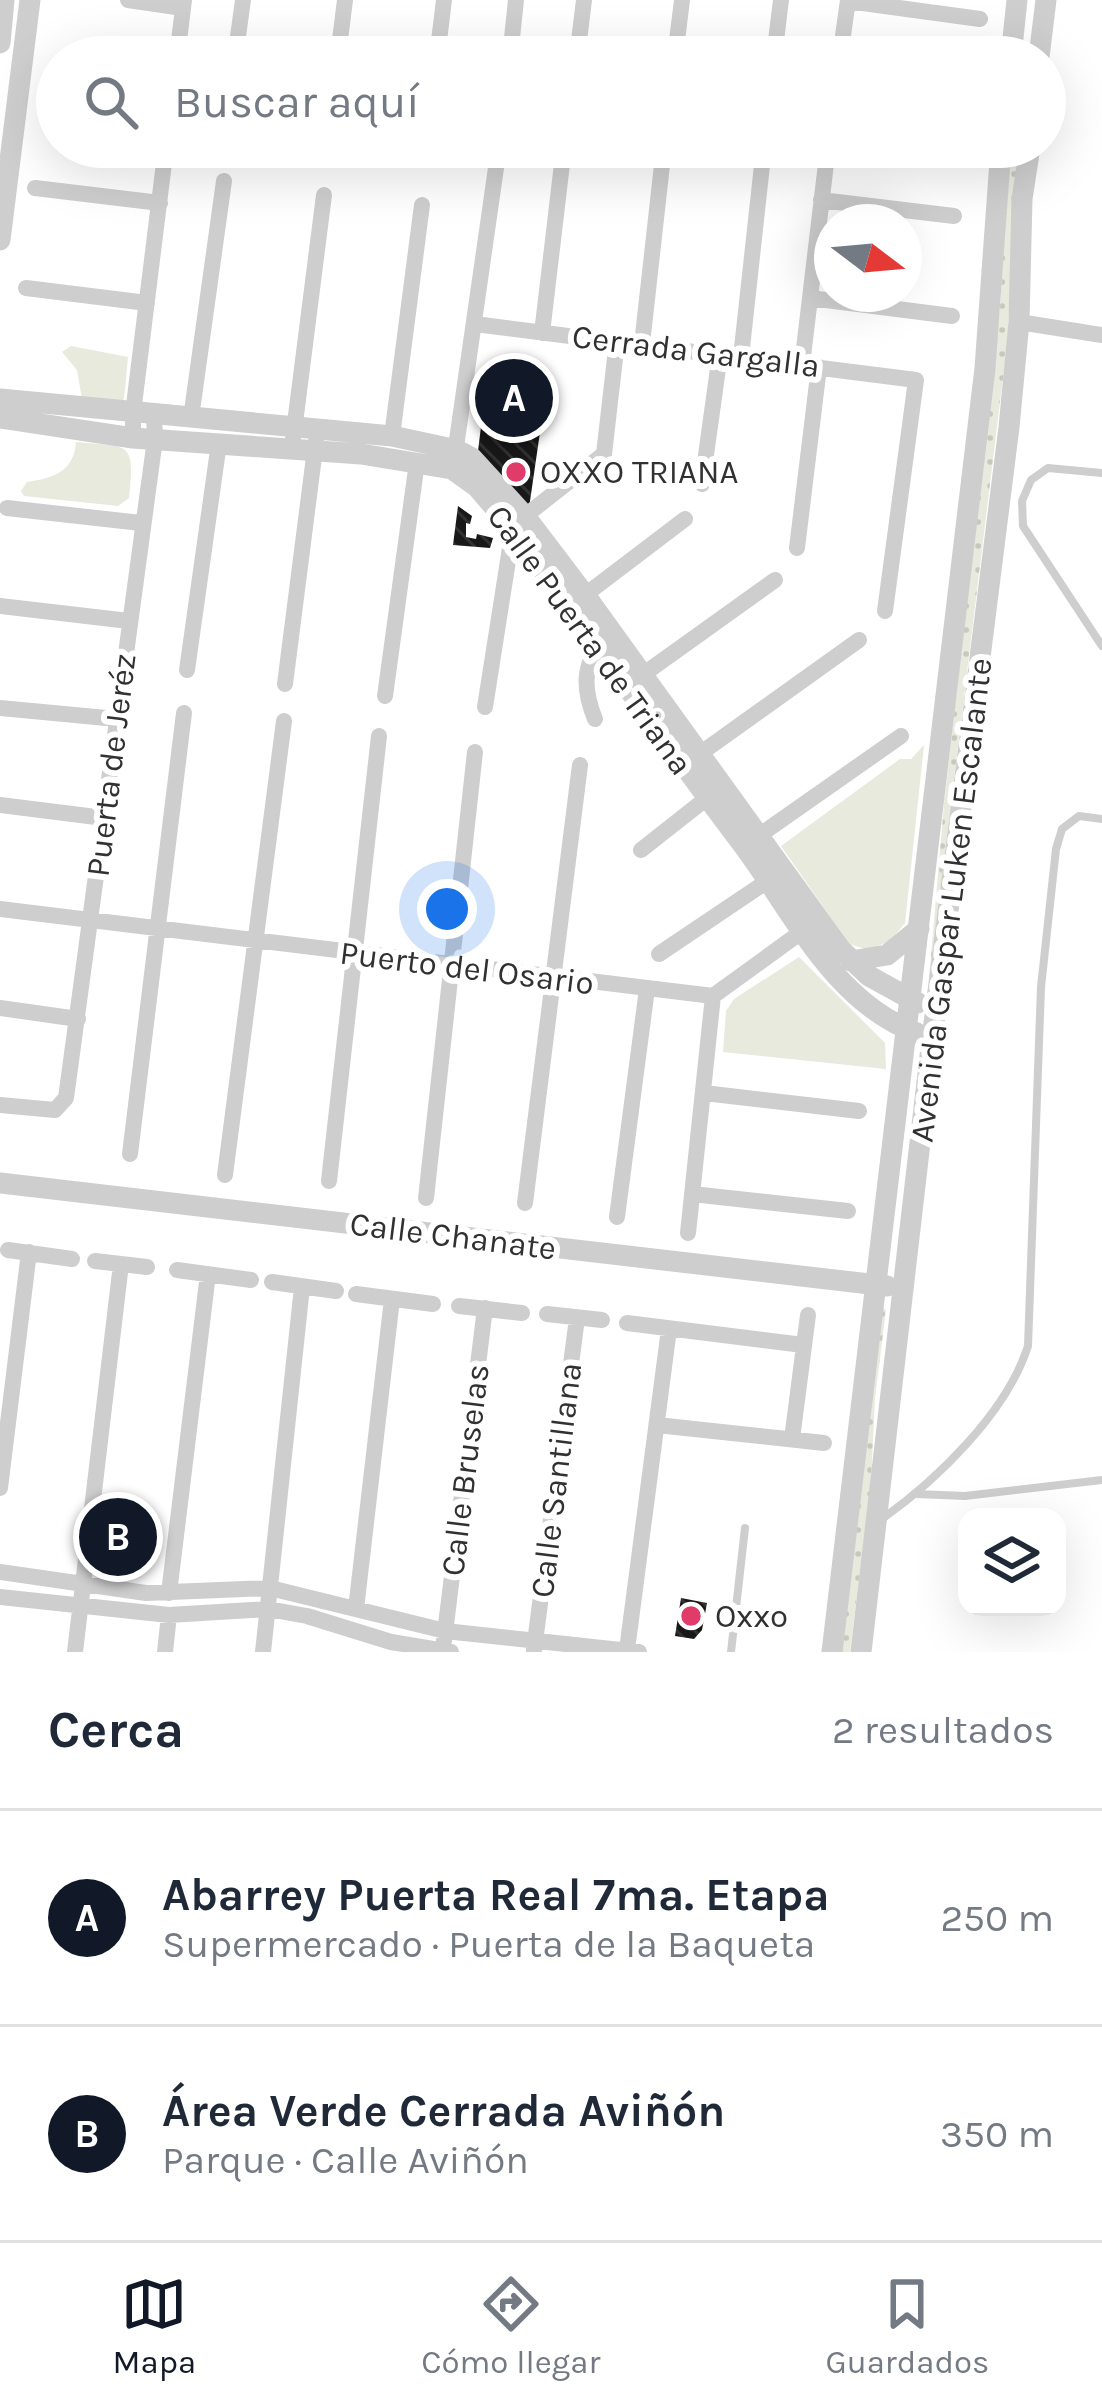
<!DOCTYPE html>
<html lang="es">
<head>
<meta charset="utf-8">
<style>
  body { margin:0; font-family:Karla,sans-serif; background:#f6f6f7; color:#1f2937 }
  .controls { position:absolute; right:36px; bottom:36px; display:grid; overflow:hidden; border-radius:24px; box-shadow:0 12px 48px #0002 }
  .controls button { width:108px; height:108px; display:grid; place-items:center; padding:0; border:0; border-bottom:3px solid #e0e1e3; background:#fff; color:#1f2937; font:60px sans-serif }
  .compass { position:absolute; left:814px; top:204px; width:108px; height:108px; border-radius:50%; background:#fff; box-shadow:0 12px 48px #0002; rotate:106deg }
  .you { position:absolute; left:447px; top:909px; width:42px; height:42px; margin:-30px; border:9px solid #fff; border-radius:50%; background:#1a73e8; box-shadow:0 0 0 18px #1a73e833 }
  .badge { display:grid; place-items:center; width:78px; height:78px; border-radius:50%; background:#111827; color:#fff; font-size:39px; font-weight:700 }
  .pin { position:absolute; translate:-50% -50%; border:6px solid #fff; box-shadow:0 3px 12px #0006 }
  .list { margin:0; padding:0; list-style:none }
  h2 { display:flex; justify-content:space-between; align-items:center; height:156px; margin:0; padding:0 48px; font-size:51px }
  h2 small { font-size:39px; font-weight:400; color:#747a83 }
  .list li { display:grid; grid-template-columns:78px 1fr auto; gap:36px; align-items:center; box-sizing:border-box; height:216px; padding:0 48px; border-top:3px solid #e0e1e3 }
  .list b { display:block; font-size:45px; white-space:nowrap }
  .list p { margin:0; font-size:39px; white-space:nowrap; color:#747a83 }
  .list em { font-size:39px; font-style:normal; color:#747a83 }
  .icon { flex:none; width:66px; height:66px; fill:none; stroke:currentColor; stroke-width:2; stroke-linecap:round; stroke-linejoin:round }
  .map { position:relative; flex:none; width:1102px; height:1652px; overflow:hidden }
  .search { position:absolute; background:#fff; box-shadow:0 12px 48px #0002; left:36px; right:36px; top:36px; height:132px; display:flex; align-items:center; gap:30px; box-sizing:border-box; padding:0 42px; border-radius:66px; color:#747a83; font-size:45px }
  .sheet { height:588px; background:#fff }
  nav { display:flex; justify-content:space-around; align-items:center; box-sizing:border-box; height:168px; border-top:3px solid #e0e1e3; background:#fff; font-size:33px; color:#747a83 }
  nav a { display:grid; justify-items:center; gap:6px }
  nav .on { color:#111827 }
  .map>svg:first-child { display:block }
</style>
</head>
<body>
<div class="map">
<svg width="1102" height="1652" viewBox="0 0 1102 1652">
  <defs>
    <pattern id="grass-dots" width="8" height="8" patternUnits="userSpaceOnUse" patternTransform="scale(3)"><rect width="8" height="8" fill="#e7eadd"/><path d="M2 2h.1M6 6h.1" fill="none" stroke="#c7c9be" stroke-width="1.8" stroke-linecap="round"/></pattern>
    <pattern id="building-back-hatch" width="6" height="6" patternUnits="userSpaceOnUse" patternTransform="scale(3)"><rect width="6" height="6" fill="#181818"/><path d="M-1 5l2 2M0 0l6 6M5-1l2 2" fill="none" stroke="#313131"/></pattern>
  </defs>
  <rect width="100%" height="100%" fill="#fff"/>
  <path fill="url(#grass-dots)" d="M1009,147H1019L1007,345L928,991L944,804L1000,308Z
    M882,1307L886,1310L875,1398L871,1481L850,1652H840Z"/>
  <path fill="#e7eadd" d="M71,346L128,357L124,399L118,403L82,399L77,370L62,352Z
    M76,442C130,447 135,440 129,498L118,506L24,496L21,491L27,482C53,478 74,472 76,442Z
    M924,745L905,923L890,941L868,950L849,944L781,846L900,759H911Z
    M799,957L885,1043L886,1069L723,1052L726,1011L734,999Z"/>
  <path fill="url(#building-back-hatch)" d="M487,378L547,384L529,508L478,451Z
    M458,506L472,516L470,524L466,523V537L476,539L477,534L493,538L490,548L453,545Z
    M681,1598L707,1603L702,1630L694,1639L675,1636Z"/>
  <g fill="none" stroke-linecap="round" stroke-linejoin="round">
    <path stroke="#cecece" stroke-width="8" d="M1102,473L1048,468L1031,480L1022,501L1023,526L1102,646
      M916,1494L965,1496L1102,1480
      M882,1519C938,1479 1007,1412 1028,1346L1041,987L1056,849L1062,829L1079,816L1102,819
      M731,1652L745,1528"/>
    <path stroke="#cecece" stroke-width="16" d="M128,0L183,8
      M848,1L980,19
      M236,51L243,0
      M338,56L345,0
      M177,57L184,0
      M437,57L444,0
      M510,57L516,0
      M577,57L584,0
      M675,57L682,0
      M774,57L781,0
      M840,57L848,0
      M47,92L57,93
      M35,188L160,203
      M821,200L954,216
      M26,288L147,303
      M810,298L952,316
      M1019,322L1102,335
      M475,324L916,380L885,611
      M542,333L564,147
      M642,344L664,147
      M741,357L764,147
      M802,365L828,147
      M191,418L224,181
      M392,436L422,205
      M133,438V413L166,147
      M293,439L324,195
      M454,461L499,147
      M702,484L720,354
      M7,508L141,523
      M797,548L819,367
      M585,595L685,519
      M0,606L129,621
      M187,670L219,443
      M641,676L775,580
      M285,684L316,441
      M385,696L417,462
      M485,707L513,529L525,516L604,454L617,341
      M0,708L117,719
      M595,719C584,692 581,665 603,642
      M694,758L859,640
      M0,805L104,818
      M750,842L901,736
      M641,850L707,798
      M0,909L713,996L811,925
      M659,954L778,874
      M0,1008L78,1019
      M704,1093L859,1111
      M0,1105L55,1110L66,1098L155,439L154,415
      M130,1154L184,713
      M225,1175L284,721
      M329,1181L379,736
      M692,1194L848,1211
      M426,1198L475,752
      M525,1203L580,765
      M617,1217L647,989
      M688,1233L713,996
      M8,1250L72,1259
      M95,1261L147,1267
      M177,1270L251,1280
      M272,1282L336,1291
      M356,1294L433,1304
      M459,1306L522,1313
      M547,1314L602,1320
      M627,1323L803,1345
      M657,1425L824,1443
      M792,1439L808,1315
      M0,1488L29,1252
      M0,1572L146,1593L270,1588L445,1631L639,1652
      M169,1593L208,1274
      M0,1597L169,1615L268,1609L307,1616L391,1642L451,1652
      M356,1609L392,1299
      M444,1641L485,1308
      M534,1650L577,1318
      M627,1650L669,1329
      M75,1652L121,1264
      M165,1652L169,1615
      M263,1652L302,1287"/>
    <path stroke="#cecece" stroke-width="21" d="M0,43L4,0
      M1011,57L1017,0
      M1039,57L1046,0
      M0,240L30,0
      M0,399L392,436L457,450L472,458L525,516L585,595L841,950L869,976L918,1003
      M0,418L133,438L361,454L452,469L477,487L513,529C589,633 663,739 740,841C792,909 832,1002 917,1033
      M851,961L887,955L919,929
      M0,1183L887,1286
      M832,1652L985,368L1001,147
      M861,1652L932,1039L1009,427L1019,322L1022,199L1030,147"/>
  </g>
  <g fill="#e03b69" stroke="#fff" stroke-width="4.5">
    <circle cx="516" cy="472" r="12"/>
    <circle cx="691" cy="1616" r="12"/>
  </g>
  <g text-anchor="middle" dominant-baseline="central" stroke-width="12" stroke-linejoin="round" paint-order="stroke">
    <g font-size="33" fill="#313131" stroke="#fff">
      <text transform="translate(696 351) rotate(7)">Cerrada Gargalla</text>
      <text transform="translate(590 640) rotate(54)">Calle Puerta de Triana</text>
      <text transform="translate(111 765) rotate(-83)">Puerta de Jeréz</text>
      <text transform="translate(951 900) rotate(-83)">Avenida Gaspar Luken Escalante</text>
      <text transform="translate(467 968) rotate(7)">Puerto del Osario</text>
      <text transform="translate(453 1236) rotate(7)">Calle Chanate</text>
      <text transform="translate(465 1470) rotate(-83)">Calle Bruselas</text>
      <text transform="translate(556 1480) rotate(-83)">Calle Santillana</text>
    </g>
    <g font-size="33" fill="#313131" stroke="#fff" text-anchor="start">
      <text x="540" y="472">OXXO TRIANA</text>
      <text x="715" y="1616">Oxxo</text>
    </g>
  </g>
</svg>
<div class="controls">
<button><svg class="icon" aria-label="layers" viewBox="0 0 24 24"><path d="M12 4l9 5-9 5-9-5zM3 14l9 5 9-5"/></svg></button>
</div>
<svg class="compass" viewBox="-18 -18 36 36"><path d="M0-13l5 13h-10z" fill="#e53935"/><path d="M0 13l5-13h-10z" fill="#747a83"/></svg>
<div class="you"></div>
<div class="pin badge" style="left:514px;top:398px">A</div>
<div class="pin badge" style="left:118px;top:1537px">B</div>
<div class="search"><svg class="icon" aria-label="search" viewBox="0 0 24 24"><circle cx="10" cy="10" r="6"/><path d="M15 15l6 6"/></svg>Buscar aquí</div>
</div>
<section class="sheet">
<h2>Cerca<small>2 resultados</small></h2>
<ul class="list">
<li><span class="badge">A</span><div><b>Abarrey Puerta Real 7ma. Etapa</b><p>Supermercado · Puerta de la Baqueta</p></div><em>250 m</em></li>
<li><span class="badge">B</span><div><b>Área Verde Cerrada Aviñón</b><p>Parque · Calle Aviñón</p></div><em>350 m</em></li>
</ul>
</section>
<nav>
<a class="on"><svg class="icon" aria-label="map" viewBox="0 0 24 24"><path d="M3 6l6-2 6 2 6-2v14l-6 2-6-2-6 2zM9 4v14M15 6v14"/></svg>Mapa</a>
<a><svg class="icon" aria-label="directions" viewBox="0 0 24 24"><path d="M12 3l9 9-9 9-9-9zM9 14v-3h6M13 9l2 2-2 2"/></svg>Cómo llegar</a>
<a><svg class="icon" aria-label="saved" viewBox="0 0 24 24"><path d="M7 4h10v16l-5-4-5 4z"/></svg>Guardados</a>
</nav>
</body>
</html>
